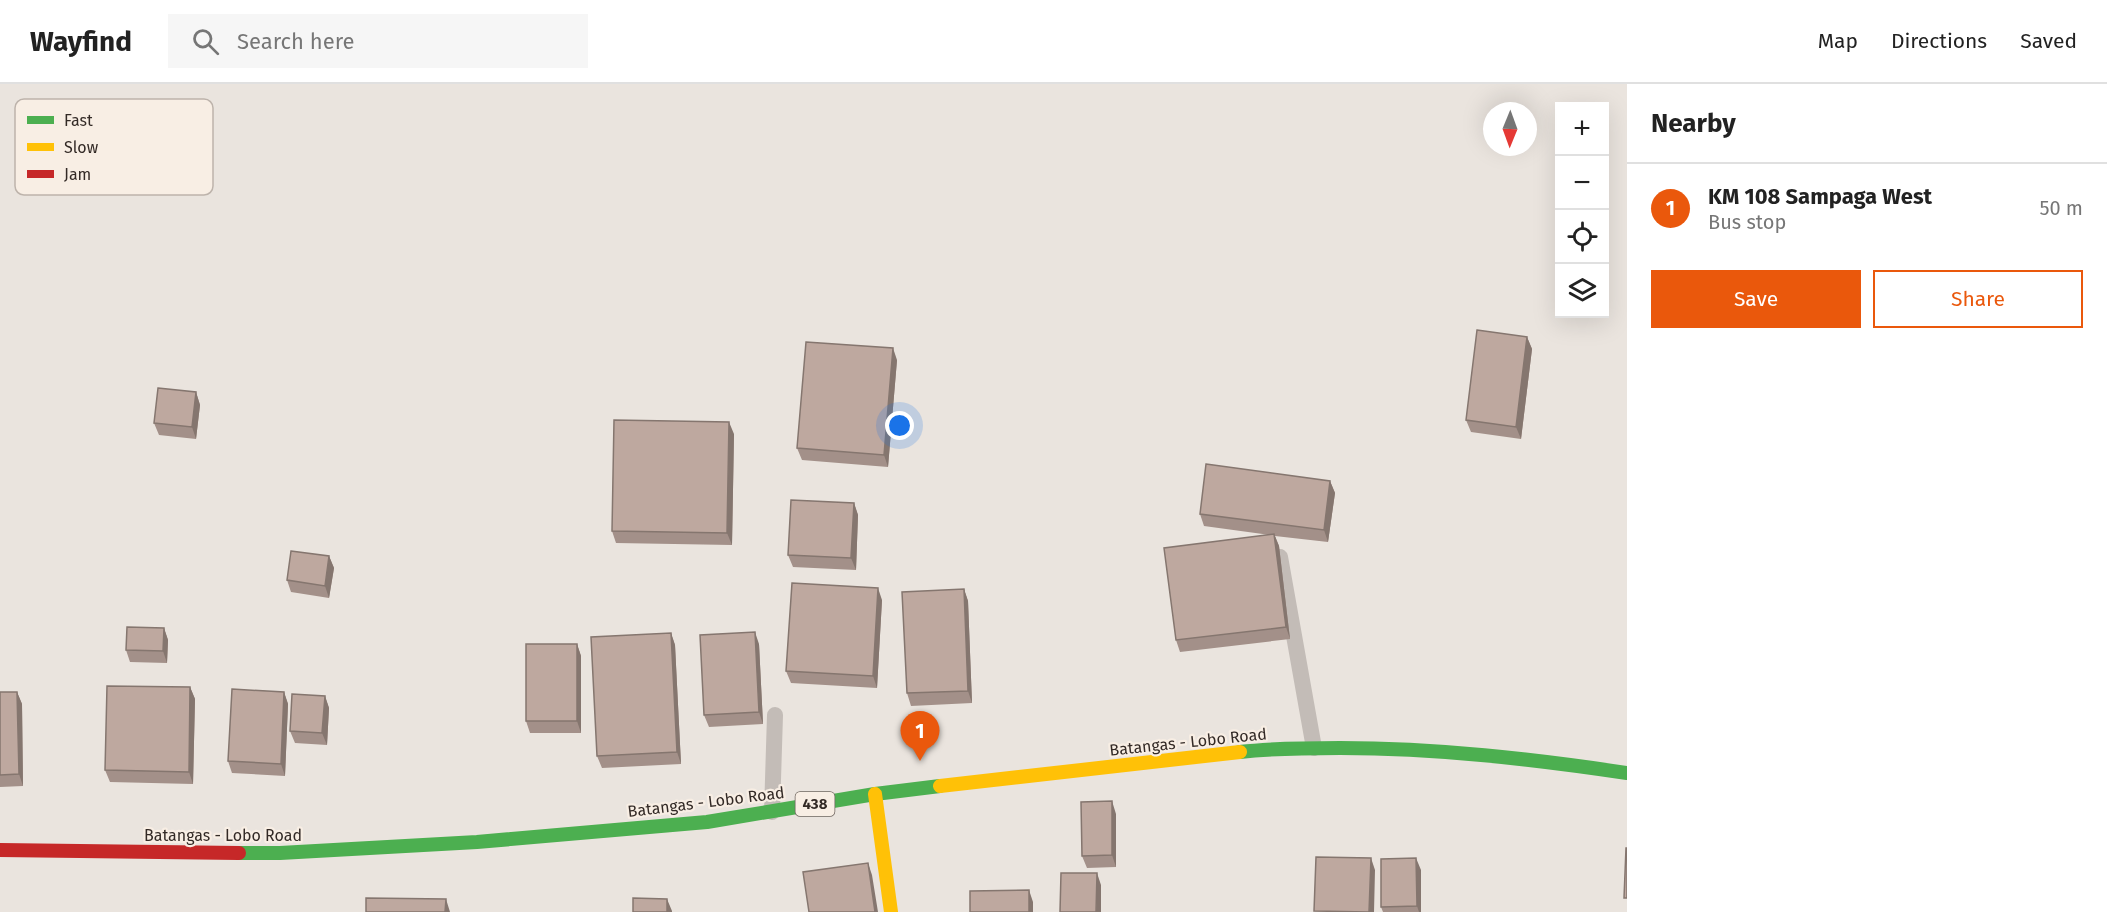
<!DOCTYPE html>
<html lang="en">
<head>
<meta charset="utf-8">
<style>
  body { margin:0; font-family:"Fira Sans",sans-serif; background:#f6f6f6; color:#222 }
  .controls { position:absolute; right:18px; top:18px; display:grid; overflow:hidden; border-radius:0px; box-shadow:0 6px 24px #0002 }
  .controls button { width:54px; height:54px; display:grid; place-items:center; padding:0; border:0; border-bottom:2px solid #e0e0e0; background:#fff; color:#222; font:30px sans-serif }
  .compass { position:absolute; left:1483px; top:18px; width:54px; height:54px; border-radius:50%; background:#fff; box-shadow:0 6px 24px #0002; rotate:181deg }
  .you { position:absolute; left:900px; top:342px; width:21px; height:21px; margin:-15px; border:4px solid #fff; border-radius:50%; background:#1a73e8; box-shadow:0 0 0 9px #1a73e833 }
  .badge { display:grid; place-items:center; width:39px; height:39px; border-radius:50%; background:#ea580c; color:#fff; font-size:20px; font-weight:700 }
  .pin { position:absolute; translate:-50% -50px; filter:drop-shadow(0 2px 3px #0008) }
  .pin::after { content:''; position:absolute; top:32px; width:21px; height:18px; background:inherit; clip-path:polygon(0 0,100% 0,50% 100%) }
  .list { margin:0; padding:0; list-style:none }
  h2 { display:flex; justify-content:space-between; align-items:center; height:78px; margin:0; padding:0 24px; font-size:26px }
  h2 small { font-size:20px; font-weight:400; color:#767676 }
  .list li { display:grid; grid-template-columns:39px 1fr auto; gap:18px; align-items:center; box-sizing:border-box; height:90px; padding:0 24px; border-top:2px solid #e0e0e0 }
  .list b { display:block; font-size:22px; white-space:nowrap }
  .list p { margin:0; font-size:20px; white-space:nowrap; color:#767676 }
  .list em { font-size:20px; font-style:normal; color:#767676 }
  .actions { display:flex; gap:12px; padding:18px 24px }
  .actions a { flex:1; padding:14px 0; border:2px solid #ea580c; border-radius:0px; text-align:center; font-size:21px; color:#ea580c }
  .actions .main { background:#ea580c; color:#fff }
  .icon { flex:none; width:33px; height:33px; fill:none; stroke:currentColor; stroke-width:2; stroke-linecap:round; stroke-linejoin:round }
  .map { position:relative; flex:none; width:1627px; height:828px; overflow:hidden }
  header { display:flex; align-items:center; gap:36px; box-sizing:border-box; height:84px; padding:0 30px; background:#fff; border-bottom:2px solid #e0e0e0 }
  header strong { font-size:28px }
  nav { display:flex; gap:33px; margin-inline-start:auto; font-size:21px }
  .search { width:420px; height:54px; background:#f6f6f6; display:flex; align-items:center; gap:15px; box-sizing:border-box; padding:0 21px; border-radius:0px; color:#767676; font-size:22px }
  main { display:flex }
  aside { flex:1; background:#fff }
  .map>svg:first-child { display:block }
</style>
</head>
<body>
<header>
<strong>Wayfind</strong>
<div class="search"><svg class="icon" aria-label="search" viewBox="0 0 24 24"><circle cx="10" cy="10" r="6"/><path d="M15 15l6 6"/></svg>Search here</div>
<nav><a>Map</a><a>Directions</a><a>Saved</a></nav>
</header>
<main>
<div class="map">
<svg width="1627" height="828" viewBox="0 0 1627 828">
  <rect width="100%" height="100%" fill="#eae4de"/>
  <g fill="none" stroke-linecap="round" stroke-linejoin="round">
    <path stroke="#c3bcb7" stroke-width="16" d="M1280,473L1314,664
      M772,728L775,631"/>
    <path stroke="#4caf50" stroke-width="14" d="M1240,668C1274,664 1307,664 1340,664C1437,664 1532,675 1627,689
      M239,769H280L477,758L707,738L875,710L940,702"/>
    <path stroke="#ffc107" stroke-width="14" d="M940,702L1240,668
      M875,710L891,828"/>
    <path stroke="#c62828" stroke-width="14" d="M0,766L239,769"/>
  </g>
  <path fill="#a39089" d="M1527,253L1532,265L1521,355L1471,348L1466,336Z
    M897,276L888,383L802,376L797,364Z
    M196,308L200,321L196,355L159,351L154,339Z
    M734,350L732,461L616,459L612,447Z
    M1330,397L1335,409L1328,458L1275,452L1279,462L1290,555L1180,568L1176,556L1270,451L1204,442L1200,430Z
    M854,419L858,431L856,486L793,483L788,471Z
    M329,472L334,484L329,514L291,508L287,496Z
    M964,505L968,517L972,619L911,622L907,609Z
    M882,516L877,604L791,599L786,587Z
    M164,544L168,556L167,579L130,578L126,566Z
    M671,549L675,561L681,680L602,684L597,672Z
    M577,560L581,572V649H530L526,637Z
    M759,560L763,640L709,643L704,631Z
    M190,603L195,615L193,700L110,698L105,686Z
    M0,608H17L22,620L23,702L0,703Z
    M284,608L288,620L285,692L232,689L228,677Z
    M325,612L329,624L327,661L295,659L290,647Z
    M1116,730V783L1087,784L1082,772Z
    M1421,786V828H1383L1381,823Z"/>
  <path fill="#85766f" d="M1527,253L1532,265L1521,355L1516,343Z
    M893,264L897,276L888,383L884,371Z
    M196,308L200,321L196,355L192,343Z
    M729,338L734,350L732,461L727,449Z
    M1330,397L1335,409L1328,458L1324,446Z
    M854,419L858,431L856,486L851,474Z
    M1274,450L1279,462L1290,555L1286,543Z
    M329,472L334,484L329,514L325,502Z
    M878,504L882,516L877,604L873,592Z
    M964,505L968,517L972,619L968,607Z
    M164,544L168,556L167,579L163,567Z
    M755,548L759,560L763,640L759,628Z
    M671,549L675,561L681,680L677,668Z
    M577,560L581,572V649L577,637Z
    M190,603L195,615L193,700L189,688Z
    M17,608L22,620L23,702L19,690Z
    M284,608L288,620L285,692L281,680Z
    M325,612L329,624L327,661L322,649Z
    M1112,717L1116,730V783L1112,771Z
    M1371,774L1375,786L1374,828H1369Z
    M1416,774L1421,786V828H1419L1417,822Z
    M868,779L872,791L878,828H875Z
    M1097,789L1101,801V828H1096Z
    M1029,806L1033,818V828H1029Z
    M446,815L450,828H445Z
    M667,815L672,827V828H667Z"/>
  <path fill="#bea89f" stroke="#85766f" stroke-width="1.5" d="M1477,246L1527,253L1516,343L1466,336Z
    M806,258L893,264L884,371L797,364Z
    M158,304L196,308L192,343L154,339Z
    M614,336L729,338L727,449L612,447Z
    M1206,380L1330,397L1324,446L1200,430Z
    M791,416L854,419L851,474L788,471Z
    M1274,450L1286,543L1176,556L1164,464Z
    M291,467L329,472L325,502L287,496Z
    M792,499L878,504L873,592L786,587Z
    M964,505L968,607L907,609L902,508Z
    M127,543L164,544L163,567L126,566Z
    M755,548L759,628L704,631L700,551Z
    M671,549L677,668L597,672L591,553Z
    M526,560H577V637H526Z
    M107,602L190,603L189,688L105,686Z
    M232,605L284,608L281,680L228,677Z
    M0,608H17L19,690L0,691Z
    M292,610L325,612L322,649L290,647Z
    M1112,717V771L1082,772L1081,718Z
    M1626,764H1627V814H1624Z
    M1316,773L1371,774L1369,828L1314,827Z
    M1416,774L1417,822L1381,823V775Z
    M868,779L875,828H809L803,788Z
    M1061,789H1097L1096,828H1060Z
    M1029,806V828H970V807Z
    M366,814L446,815L445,828H366Z
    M633,814L667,815V828H633Z"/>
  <g text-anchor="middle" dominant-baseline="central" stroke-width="4.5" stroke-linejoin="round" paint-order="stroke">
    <rect fill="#f8eee4" stroke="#6e655f" stroke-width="1.5" x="795.5" y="708" width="39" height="24" rx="4.5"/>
    <g font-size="15" font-weight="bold" fill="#332a26">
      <text x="815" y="720">438</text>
    </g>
    <g font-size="16" fill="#332a26" stroke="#f8eee4">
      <text transform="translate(1188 658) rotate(-6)">Batangas - Lobo Road</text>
      <text transform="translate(706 718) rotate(-7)">Batangas - Lobo Road</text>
      <text x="223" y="751">Batangas - Lobo Road</text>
    </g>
  </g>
  <rect x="15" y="15" width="198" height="96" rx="9" fill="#f8eee4" stroke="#bdb3ab" stroke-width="1.5"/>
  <rect x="27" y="32" width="27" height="8" fill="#4caf50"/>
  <rect x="27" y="59" width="27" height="8" fill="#ffc107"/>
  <rect x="27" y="86" width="27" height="8" fill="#c62828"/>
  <g font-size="16" fill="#332a26">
    <text x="64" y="42">Fast</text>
    <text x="64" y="69">Slow</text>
    <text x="64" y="96">Jam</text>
  </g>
</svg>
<div class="controls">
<button>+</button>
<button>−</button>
<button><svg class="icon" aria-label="locate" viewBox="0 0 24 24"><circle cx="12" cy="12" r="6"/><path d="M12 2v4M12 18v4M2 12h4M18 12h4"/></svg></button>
<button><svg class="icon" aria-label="layers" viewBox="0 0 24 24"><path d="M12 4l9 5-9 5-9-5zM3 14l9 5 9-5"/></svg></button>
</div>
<svg class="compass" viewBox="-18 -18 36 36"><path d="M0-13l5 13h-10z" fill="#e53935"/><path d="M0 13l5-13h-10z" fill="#767676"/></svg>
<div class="you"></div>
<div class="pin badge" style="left:920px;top:677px">1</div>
</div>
<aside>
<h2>Nearby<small></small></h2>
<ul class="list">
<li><span class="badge">1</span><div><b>KM 108 Sampaga West</b><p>Bus stop</p></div><em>50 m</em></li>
</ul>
<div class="actions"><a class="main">Save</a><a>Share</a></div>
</aside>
</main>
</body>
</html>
